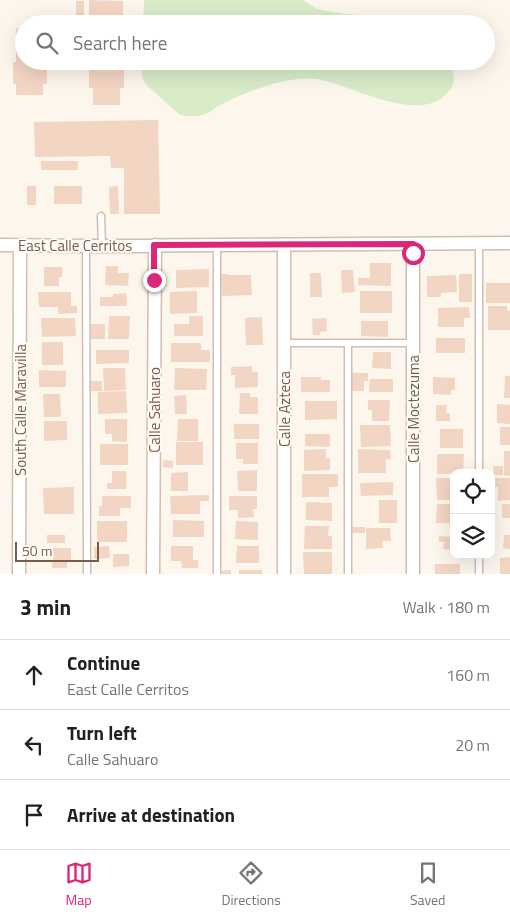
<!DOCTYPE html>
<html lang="en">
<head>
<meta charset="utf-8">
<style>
  body { margin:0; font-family:"Titillium Web",sans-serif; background:#f6f6f6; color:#202124 }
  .controls { position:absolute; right:15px; bottom:15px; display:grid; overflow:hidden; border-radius:10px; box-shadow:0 5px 20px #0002 }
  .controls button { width:45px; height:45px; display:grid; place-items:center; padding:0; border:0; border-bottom:1px solid #e0e0e0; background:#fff; color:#202124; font:25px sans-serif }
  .scale { position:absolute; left:15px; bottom:12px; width:84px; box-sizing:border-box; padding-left:5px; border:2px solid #7a5c4d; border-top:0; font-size:14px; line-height:18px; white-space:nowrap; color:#7a5c4d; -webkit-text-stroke:4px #fffaf3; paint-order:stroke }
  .stop { position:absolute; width:15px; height:15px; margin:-11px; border:4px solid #db2777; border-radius:50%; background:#fff }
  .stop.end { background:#db2777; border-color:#fff; box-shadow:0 1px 5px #0008 }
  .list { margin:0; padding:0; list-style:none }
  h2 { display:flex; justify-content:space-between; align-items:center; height:65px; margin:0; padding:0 20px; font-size:21px }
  h2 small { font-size:16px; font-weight:400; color:#757577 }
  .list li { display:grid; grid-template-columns:32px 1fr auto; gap:15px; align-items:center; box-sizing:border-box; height:70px; padding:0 20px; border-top:1px solid #e0e0e0 }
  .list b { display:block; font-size:19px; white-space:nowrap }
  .list p { margin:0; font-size:16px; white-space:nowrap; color:#757577 }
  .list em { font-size:16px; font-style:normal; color:#757577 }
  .icon { flex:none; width:28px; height:28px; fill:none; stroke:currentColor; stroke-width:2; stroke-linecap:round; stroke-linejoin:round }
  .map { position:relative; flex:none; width:510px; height:574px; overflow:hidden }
  .search { position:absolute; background:#fff; box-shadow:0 5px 20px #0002; left:15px; right:15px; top:15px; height:55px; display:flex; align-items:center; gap:12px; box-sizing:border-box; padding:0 18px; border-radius:28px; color:#757577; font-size:19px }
  .sheet { height:275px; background:#fff }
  nav { display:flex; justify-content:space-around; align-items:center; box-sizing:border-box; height:70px; border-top:1px solid #e0e0e0; background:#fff; font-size:14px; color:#757577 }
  nav a { display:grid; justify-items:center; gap:2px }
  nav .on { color:#db2777 }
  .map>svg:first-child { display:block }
</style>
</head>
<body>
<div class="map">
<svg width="510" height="574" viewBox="0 0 510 574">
  <rect width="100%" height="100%" fill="#fdf6ec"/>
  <path fill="#d8ecc9" d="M144,0H303L317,9L345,14L370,16L396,24H143Z
    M141,61H449C454,70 456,82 450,90C422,128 351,84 317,79C293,76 268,85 246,93C236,97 227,102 218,106C214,109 210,112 205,114C198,117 186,117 179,114L146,85L142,77Z"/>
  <path fill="#f3d5c3" d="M89,0L123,1V23H119V24H93V22H89Z
    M76,1H84V24H76Z
    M16,28H24V61H47V84H43V95H16V84H13V62H16Z
    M93,61H120V65H124V88H120V105H93V88H89V65H93Z
    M158,120L160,214H124V168H111L110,156L35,157L34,122Z
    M41,161H78V170H41Z
    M27,186H36V205H27Z
    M54,186H82V204H54Z
    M118,186L119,214H110L109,187Z
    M370,263H391V286L358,285V278H370Z
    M106,266H118V273H129L128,286L105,285Z
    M44,267H62V277H59V286H44Z
    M209,269V287L176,288V270Z
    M341,270H353L355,292L342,293Z
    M310,273H321L322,297H310Z
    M221,274H228V275H251L252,295L222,296Z
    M459,274H472V302H459Z
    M456,275L457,292L441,293V297H427V276Z
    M486,283H510V303H486Z
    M197,291V313L170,314V292Z
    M360,291H392V313H360Z
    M38,292H71V306H77V313L58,314V307H39Z
    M126,293L127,306H100V297H113V294Z
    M488,306H507V310L510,311V330H488Z
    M469,307L470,318H464V327H438V308Z
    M109,316H130L129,339H108Z
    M189,316H203V336H174V324H189Z
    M262,317L263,345H246L245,318Z
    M41,318H75L76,336L42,337Z
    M326,318L327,331L320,332V335H313L312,319Z
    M361,321H388V337L361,336Z
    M91,324H105V339H91Z
    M436,338H465V353H436Z
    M42,342H63V365H42Z
    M171,343H201V350H210V362H171Z
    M96,350H129V363L96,364Z
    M373,352H391V369L372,368Z
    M252,366V372H258V387L235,388V375H231V367Z
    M103,368H125L126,390L104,391Z
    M175,368L207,369L206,390H174Z
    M39,370L66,371V387H39Z
    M351,373H368V381H364V391H350Z
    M505,376H510V398H504Z
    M301,377H321V380H330V392H301Z
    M433,377L455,378V390H451V395L433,394Z
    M370,379H393V392H369Z
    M89,381H102V391H89Z
    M126,391L127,413L98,414V392Z
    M240,393H250V397H258V414H239Z
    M43,394H60L61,417H44Z
    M186,395L187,414H175L174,396Z
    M368,400H390L389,421H372V410H368Z
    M305,401H337V419L305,420Z
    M497,404L510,405V424L497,423Z
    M436,405H447L446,413H450V421H436Z
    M105,419H127V442L112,441V434H105Z
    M178,419H198V441H177Z
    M44,421H67V440L44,441Z
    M234,424H259V439H234Z
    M360,425H390L391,446L361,447Z
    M500,427H510V445H500Z
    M440,429H463V448H440Z
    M305,434H330V447L305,446Z
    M176,442H203V465H176Z
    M236,443H258V464H243V459H236Z
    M100,444H128V465H100Z
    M326,449V458H330V470L304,471V450Z
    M358,449L390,450L391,460L386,459V473H358Z
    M504,451H510V476L504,475Z
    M437,454H464L463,473L437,474Z
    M163,460L173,461V468L163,467Z
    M493,466H503V475H494Z
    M257,470V491H238L237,471Z
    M112,471H126V489H107V483H112Z
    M188,472V491H171V473Z
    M302,474H338V487H329V497H302Z
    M436,478H454V500H437Z
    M494,478H510V500L498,501V487H494Z
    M393,482V495L361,496L360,483Z
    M74,487V514H44L43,488Z
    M209,495V501H200V514H171L170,496Z
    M102,496H131V508H120V516H99V506H102Z
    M229,496H257V509H253L254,517L238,518V510H229Z
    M379,500H397V523H379Z
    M306,502L332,503V521L306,520Z
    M437,504H454V523H436Z
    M502,504H510V518H502Z
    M173,520L204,521V537H173Z
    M97,521H127V542H97Z
    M236,521L258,522V540L235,539Z
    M305,526H329L328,536H332V549H304Z
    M352,527H365V533H352Z
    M366,528H390L391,541H382L383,548L366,549Z
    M491,530H495V548H491Z
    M47,535H65V543H47Z
    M504,535H510V549L503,548Z
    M439,536L453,537V550L443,549L444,542H439Z
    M109,546L110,558L94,559V547Z
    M171,546H193V560H198V568H182L181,561H171Z
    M237,546H259V563H236Z
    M53,548H71V561H67V568H52Z
    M303,552H332V574H304Z
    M113,554H129V566L113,567Z
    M510,557V574H500V558Z
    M435,564H460V574H435Z
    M231,570V574H220V571Z
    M239,570H262V574H239Z"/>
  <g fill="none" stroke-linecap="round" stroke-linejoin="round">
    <g stroke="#d1beb0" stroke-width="9">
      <path id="lane" d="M101,216L102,246
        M479,243V473
        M217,245V574
        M86,246L87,574
        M284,343H412
        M479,555V574
        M348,574V344"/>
    </g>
    <g stroke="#d1beb0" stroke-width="15">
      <path id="street" d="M413,244V574
        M0,245L86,246L510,243
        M284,245V574
        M19,574L20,245
        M153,574L155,245"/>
    </g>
    <use href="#lane" stroke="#fff" stroke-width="6"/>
    <use href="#street" stroke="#fff" stroke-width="12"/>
  </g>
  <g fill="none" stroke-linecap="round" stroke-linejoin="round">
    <path stroke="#db2777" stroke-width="6" d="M154,280V245L413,244V253"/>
  </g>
  <g text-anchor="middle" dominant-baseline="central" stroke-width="4" stroke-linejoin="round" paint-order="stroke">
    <g font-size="15" fill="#7a5c4d" stroke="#fffaf3">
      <text x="75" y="245">East Calle Cerritos</text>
      <text transform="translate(284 409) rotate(-90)">Calle Azteca</text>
      <text transform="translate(413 409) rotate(-90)">Calle Moctezuma</text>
      <text transform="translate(20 410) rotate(-90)">South Calle Maravilla</text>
      <text transform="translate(154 410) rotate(-90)">Calle Sahuaro</text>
    </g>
  </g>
</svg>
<div class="controls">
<button><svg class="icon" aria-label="locate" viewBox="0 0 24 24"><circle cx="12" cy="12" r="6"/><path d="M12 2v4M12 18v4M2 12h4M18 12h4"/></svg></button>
<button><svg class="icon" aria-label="layers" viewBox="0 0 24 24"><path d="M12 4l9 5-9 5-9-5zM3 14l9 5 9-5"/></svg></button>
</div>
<div class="scale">50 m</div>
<div class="stop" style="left:413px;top:253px"></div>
<div class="stop end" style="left:154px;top:280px"></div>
<div class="search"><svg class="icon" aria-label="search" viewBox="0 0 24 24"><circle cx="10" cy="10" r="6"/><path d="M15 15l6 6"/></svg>Search here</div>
</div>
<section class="sheet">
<h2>3 min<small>Walk · 180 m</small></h2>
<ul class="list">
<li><svg class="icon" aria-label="ahead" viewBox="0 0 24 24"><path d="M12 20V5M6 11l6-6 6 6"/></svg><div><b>Continue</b><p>East Calle Cerritos</p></div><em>160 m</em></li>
<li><svg class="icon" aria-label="left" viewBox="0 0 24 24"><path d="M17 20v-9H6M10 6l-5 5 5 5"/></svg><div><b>Turn left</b><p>Calle Sahuaro</p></div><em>20 m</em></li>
<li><svg class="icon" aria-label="arrive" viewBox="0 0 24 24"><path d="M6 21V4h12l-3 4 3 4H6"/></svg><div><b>Arrive at destination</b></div></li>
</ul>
</section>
<nav>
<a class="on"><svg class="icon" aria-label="map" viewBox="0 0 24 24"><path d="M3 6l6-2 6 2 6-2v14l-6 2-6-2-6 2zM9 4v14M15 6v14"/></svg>Map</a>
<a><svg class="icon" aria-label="directions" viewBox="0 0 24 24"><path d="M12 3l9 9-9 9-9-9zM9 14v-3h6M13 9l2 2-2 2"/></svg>Directions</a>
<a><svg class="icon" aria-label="saved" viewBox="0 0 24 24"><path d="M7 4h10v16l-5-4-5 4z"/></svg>Saved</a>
</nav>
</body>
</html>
